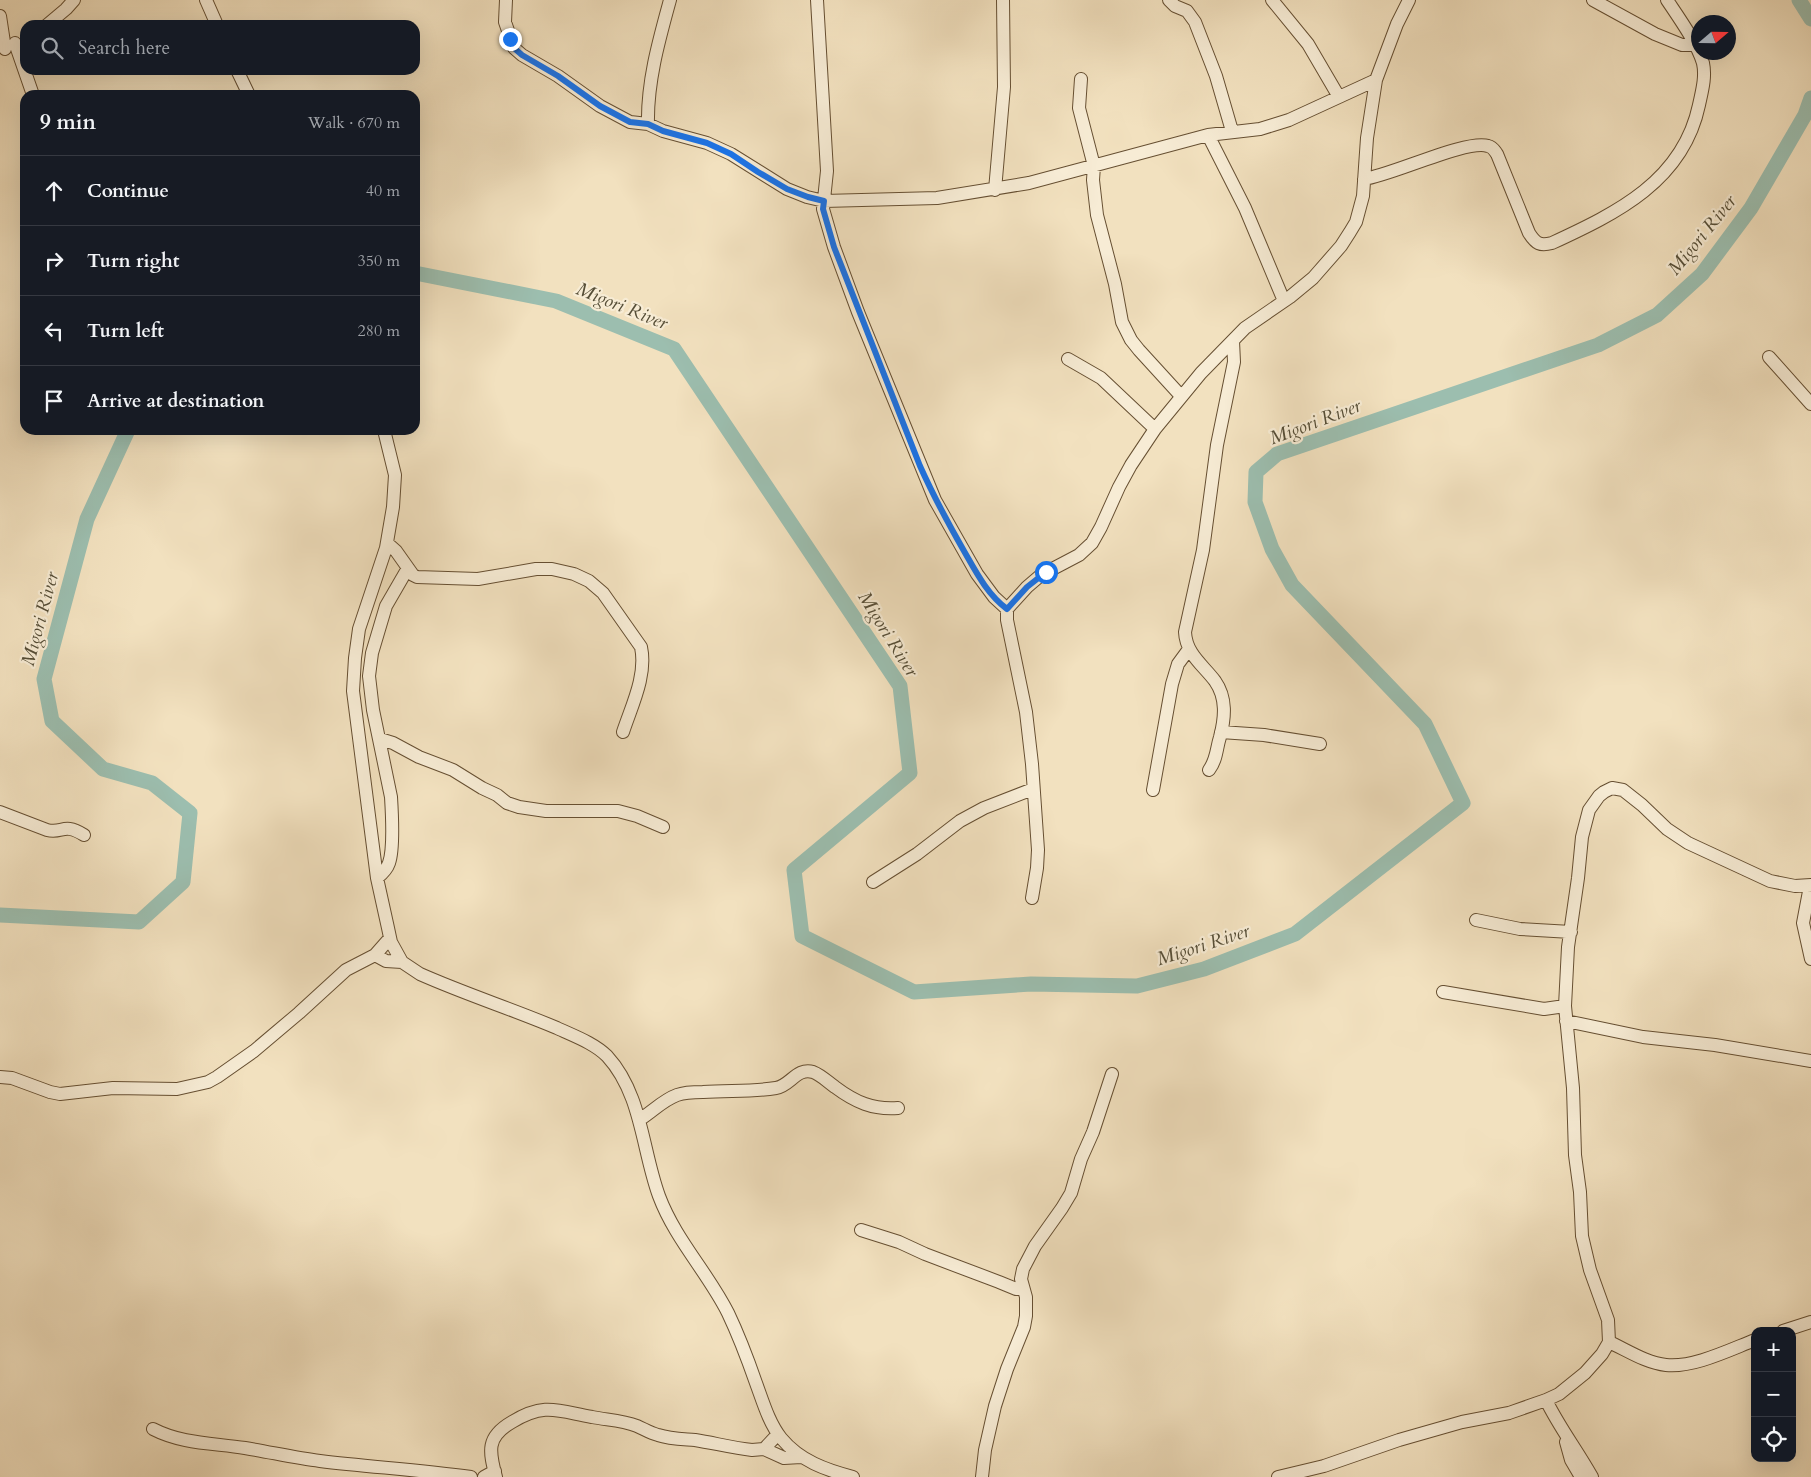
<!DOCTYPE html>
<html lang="en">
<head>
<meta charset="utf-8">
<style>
  body { margin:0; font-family:Cardo,serif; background:#242831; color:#f1f3f6 }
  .controls { position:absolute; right:15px; bottom:15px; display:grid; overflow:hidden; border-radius:10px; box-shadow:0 5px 20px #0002 }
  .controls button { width:45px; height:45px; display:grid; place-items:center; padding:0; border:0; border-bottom:1px solid #363941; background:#171b24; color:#f1f3f6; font:25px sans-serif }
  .compass { position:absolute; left:1691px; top:15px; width:45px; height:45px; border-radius:50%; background:#171b24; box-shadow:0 5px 20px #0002; rotate:70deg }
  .stop { position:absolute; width:15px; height:15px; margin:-11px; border:4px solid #1a73e8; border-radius:50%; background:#fff }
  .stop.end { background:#1a73e8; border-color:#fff; box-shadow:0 1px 5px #0008 }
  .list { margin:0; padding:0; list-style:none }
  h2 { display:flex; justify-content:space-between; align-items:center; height:65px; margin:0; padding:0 20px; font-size:21px }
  h2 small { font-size:16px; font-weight:400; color:#9ea1a6 }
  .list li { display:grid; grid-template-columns:32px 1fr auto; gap:15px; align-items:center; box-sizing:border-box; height:70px; padding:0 20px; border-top:1px solid #363941 }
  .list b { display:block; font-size:19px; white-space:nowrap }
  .list em { font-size:16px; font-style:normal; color:#9ea1a6 }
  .icon { flex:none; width:28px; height:28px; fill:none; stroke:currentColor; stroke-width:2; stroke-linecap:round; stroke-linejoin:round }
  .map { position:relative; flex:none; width:1811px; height:1477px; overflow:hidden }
  .search { position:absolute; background:#171b24; box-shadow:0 5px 20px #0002; left:20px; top:20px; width:400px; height:55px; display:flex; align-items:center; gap:12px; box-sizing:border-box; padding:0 18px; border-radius:15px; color:#9ea1a6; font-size:19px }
  .panel { position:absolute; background:#171b24; box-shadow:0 5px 20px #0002; left:20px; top:90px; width:400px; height:345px; border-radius:15px }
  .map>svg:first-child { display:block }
</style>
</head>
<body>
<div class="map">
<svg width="1811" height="1477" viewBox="0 0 1811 1477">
  <rect width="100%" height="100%" fill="#f2e1bf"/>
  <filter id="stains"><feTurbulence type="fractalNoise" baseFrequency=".004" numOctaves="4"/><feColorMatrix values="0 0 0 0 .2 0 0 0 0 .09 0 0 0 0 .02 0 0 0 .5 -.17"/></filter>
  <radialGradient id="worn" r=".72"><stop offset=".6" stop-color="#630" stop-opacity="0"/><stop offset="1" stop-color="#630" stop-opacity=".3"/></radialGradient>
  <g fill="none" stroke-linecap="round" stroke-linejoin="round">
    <path stroke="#9cbeaf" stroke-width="15" d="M1799,0L1811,19
      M415,273L556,301L674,349L900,686L910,773L794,870L802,936L914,992L1031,984L1137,986L1204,969L1295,934L1463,803L1425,724L1292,585L1272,549L1255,502L1256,472L1277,454L1598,345L1657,315L1702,274L1751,208L1805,115L1811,98
      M0,915L139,922L183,882L190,813L152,783L103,769L52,721L44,679L87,519L128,430"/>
    <g stroke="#664f32" stroke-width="14">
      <path id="minor" d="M206,0L217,25
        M506,0L505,22L514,48L522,55L558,76L600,106L630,122L648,124L663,131L707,143L731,154L787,189L807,197L824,201L937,198L1029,183L1208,135L1260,129L1273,125L1289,120L1376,80
        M817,0L827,171L823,209L834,247L858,312L935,500L977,574L994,597L1007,609
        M1169,0L1175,6L1187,11L1195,22L1216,76L1232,131
        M1272,0L1308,44L1339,97
        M1593,0L1655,34L1682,45H1694
        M0,16L5,49
        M47,25L66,9L74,0
        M15,43L33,95
        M237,70L249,95
        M1081,79L1079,108L1094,166L1093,180L1097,215L1115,284L1122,322L1131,340L1139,350L1181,396
        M648,124C647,82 659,40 670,0
        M1208,135L1245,208L1284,301
        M1364,179C1392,175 1467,139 1488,146C1493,147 1494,150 1497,154L1529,233C1536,244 1540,246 1552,243C1617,213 1683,181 1699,105C1702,91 1706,77 1703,63C1697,43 1679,18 1667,0
        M995,190L1004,87L1003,0
        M1769,357L1811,404
        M1068,359L1101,378L1155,429
        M384,430L395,475L393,507L386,548L359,629L355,658L353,691L377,878L388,928L391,942L402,962L420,974C465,994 512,1009 557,1028C574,1036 594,1043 607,1056C642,1094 642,1150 659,1196C675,1239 708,1273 728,1313C739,1336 748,1360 756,1383C763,1402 769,1423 781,1438C800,1461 826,1470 853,1477
        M387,543L396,551L413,575L417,577L478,579L536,569H552L574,574L589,581L603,593L641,647C647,675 632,705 623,732
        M1221,732L1264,735L1320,744
        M380,739L393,743L419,757L453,770L482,788L497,795L507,803L519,807L546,811H618L637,816L663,827
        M1209,770C1217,759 1216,750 1220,737C1225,718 1227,698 1215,681C1203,665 1186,654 1185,632L1203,550L1217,445L1234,362L1233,341
        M1153,790L1172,684L1178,664L1189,649
        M0,812L47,830C63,834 63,822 84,835
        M377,878C382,874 387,869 389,863C394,849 392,813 391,797L373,710L369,676L372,653L386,606L408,568
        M873,882L917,854L960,821L984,808L1033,789
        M1810,886L1803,923L1811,959
        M1032,898L1037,868L1038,850L1032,764L1026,712L1007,620V609L1027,587L1041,575L1079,555L1092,543L1101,527L1119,487L1131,465L1155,429L1201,373L1245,328L1290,297L1313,278L1341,246L1350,232L1356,222L1363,196L1367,138L1376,80L1397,24L1409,0
        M1476,920L1520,929L1571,932
        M375,955L386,961L402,962
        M1443,992L1544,1009L1565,1006
        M1566,1021L1643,1037L1715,1045L1811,1061
        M0,1077L12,1078L50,1092L60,1094L113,1088L177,1089L208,1082L217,1077L254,1051L299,1013L346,970L375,955L390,938
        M639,1120C652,1112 663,1100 677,1095C685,1092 694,1092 703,1092C727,1090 752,1092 776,1088C790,1086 797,1067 813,1072C821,1075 828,1082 835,1087C855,1102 873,1110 898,1108
        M861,1230L899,1242L925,1254L999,1282L1016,1289L1023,1288
        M1783,1331L1811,1322
        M1609,1342C1627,1350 1646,1363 1666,1365C1693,1368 1729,1350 1755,1340
        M1546,1400C1559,1427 1577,1450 1592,1477
        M153,1429C182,1444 213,1443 245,1448C270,1452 295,1458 320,1461C370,1467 421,1470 471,1477
        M1566,1442L1571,1460L1581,1477
        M764,1449L784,1458L801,1457
        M484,1477L495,1471
        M496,1477C489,1451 486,1437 512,1422C545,1402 558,1411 592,1417C607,1420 622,1420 637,1426C644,1429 650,1433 658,1435C670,1439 683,1439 695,1440C714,1443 733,1448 752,1450L764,1449L778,1434
        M982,1477L985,1450L995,1406L1007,1369L1024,1327L1026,1316V1297L1021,1279L1023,1269L1035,1246L1062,1208L1071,1193L1081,1159L1093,1132L1112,1074
        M1278,1477L1324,1466L1399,1440L1462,1422L1509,1413L1546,1400L1559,1394L1585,1373L1602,1354L1609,1342L1608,1320L1590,1270L1582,1236L1580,1192L1575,1155L1573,1088L1565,1006L1568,947L1578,878L1582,837L1589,810L1599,796L1604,792L1612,788L1623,790L1642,805L1667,829L1688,843L1770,881L1795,886L1811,885"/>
    </g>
    <use href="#minor" stroke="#f7ecd5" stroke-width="12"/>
  </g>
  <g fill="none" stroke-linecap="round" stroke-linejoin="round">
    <path stroke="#1a73e8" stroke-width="6" d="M510,39L514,48L522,55L558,76L600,106L630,122L648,124L663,131L707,143L731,154L758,172L787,189L808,197L824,201L823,209L834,247L920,466C933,495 948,523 964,551C976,572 987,594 1007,609L1027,587L1046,572"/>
  </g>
  <g text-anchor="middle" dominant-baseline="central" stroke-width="4.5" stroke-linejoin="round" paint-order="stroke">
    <g font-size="19" font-style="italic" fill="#564e37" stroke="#f7ecd5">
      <text transform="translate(1702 235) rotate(-51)">Migori River</text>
      <text transform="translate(622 306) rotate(22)">Migori River</text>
      <text transform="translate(1315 422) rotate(-21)">Migori River</text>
      <text transform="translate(40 619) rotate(-75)">Migori River</text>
      <text transform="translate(888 634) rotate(58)">Migori River</text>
      <text transform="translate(1203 945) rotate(-18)">Migori River</text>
    </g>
  </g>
  <rect width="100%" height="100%" filter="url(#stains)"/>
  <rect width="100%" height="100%" fill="url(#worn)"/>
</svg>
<div class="controls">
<button>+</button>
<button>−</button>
<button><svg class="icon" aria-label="locate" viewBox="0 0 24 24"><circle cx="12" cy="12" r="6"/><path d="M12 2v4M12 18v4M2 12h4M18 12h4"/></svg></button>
</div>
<svg class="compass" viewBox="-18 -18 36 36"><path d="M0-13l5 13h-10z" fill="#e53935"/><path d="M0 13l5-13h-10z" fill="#9ea1a6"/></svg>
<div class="stop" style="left:1046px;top:572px"></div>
<div class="stop end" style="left:510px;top:39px"></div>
<div class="search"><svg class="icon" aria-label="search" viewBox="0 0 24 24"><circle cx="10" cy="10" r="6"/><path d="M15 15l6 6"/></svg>Search here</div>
<section class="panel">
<h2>9 min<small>Walk · 670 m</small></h2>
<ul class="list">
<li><svg class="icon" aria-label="ahead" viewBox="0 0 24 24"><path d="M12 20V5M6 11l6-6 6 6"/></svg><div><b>Continue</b></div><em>40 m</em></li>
<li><svg class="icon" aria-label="right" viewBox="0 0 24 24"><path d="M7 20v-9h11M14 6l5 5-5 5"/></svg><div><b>Turn right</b></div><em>350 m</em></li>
<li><svg class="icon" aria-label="left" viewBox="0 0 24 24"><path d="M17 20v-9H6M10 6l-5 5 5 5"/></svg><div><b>Turn left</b></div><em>280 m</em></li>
<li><svg class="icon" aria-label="arrive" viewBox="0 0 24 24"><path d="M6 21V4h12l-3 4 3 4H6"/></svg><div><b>Arrive at destination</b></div></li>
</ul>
</section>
</div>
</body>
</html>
